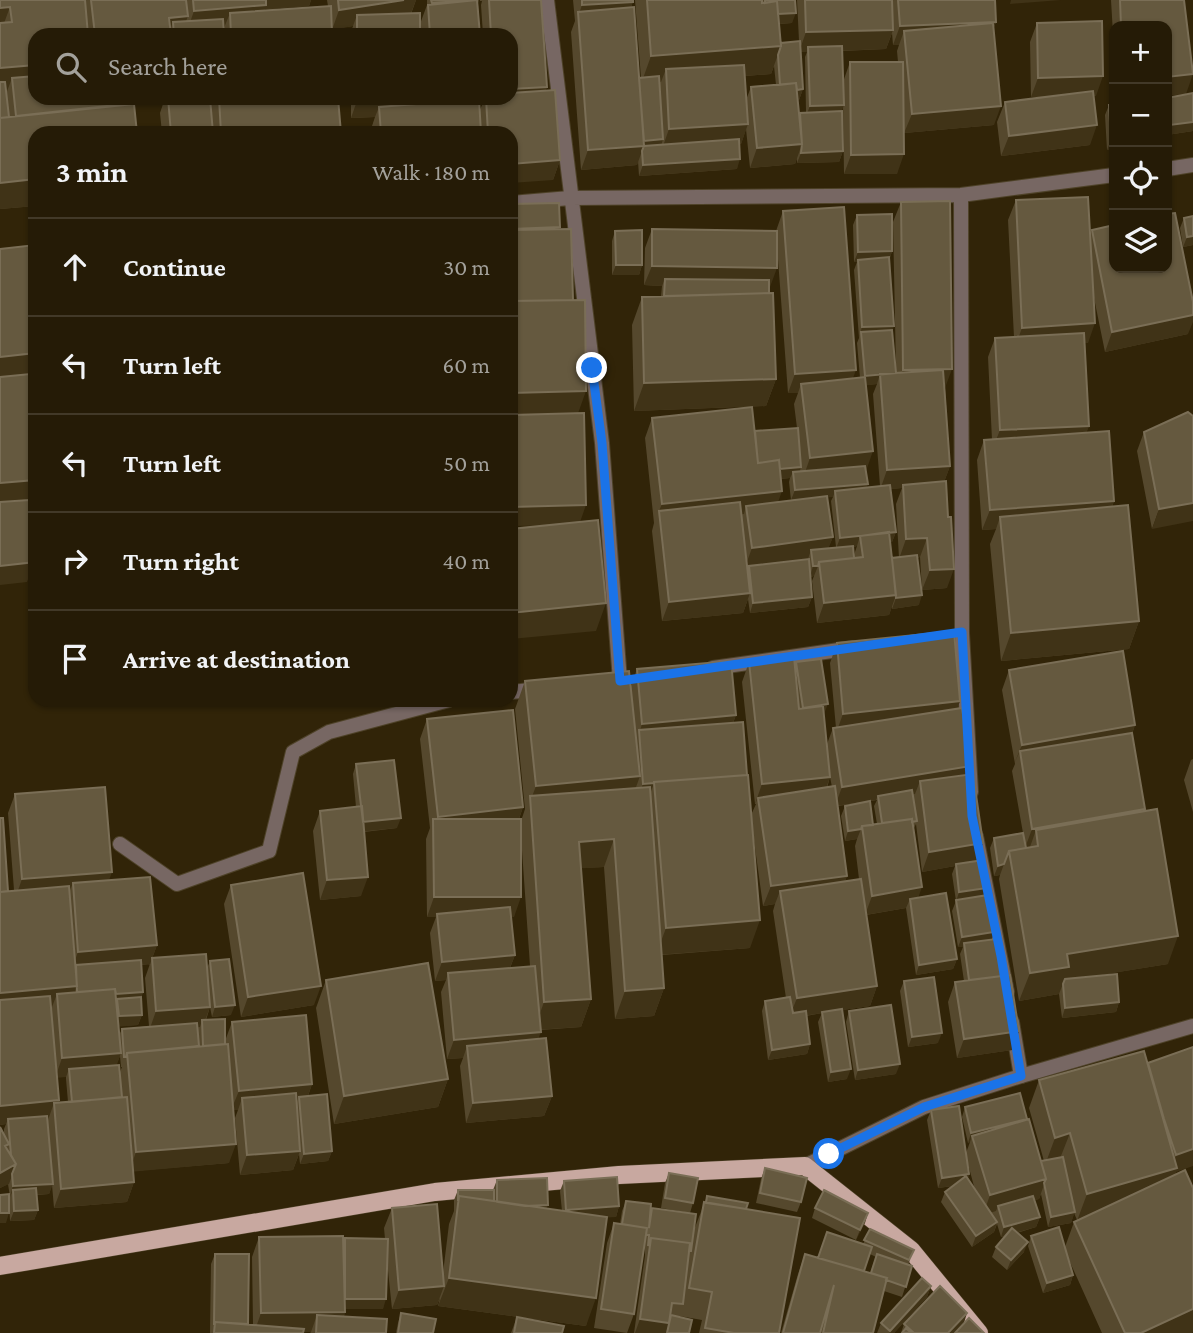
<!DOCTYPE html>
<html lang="en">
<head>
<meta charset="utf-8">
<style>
  body { margin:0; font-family:"Crimson Pro",serif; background:#312814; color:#f1f3f6 }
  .controls { position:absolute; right:21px; top:21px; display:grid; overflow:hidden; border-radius:14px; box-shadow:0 2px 5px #0004 }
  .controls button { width:63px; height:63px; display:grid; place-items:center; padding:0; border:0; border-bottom:2px solid #423928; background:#251b06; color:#f1f3f6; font:35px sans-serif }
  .stop { position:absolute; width:21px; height:21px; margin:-16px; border:5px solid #1a73e8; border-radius:50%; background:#fff }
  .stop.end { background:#1a73e8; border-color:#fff; box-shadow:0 2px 7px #0008 }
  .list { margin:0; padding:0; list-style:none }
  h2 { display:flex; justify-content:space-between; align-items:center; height:91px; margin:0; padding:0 28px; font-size:30px }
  h2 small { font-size:23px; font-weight:400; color:#a3a19b }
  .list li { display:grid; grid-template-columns:46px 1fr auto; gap:21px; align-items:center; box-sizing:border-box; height:98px; padding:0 28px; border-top:2px solid #423928 }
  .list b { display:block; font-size:26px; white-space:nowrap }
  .list em { font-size:23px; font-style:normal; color:#a3a19b }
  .icon { flex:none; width:38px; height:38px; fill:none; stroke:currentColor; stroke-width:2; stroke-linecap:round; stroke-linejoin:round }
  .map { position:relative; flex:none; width:1193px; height:1333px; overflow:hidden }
  .search { position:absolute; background:#251b06; box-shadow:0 2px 5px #0004; left:28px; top:28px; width:490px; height:77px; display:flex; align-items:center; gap:18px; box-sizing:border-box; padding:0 24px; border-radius:21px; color:#a3a19b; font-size:26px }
  .panel { position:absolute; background:#251b06; box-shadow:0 2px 5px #0004; left:28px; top:126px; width:490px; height:581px; border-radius:21px }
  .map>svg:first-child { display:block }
</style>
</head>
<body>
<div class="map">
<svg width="1193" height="1333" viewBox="0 0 1193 1333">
  <rect width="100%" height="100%" fill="#312408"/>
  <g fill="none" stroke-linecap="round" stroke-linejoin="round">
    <g stroke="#4e4228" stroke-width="16">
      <path id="minor" d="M547,0L602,443L620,681
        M1167,169L1193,165
        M961,195L962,633L971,792
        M511,203L570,198L961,195L1114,175
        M713,668L853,648
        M511,692L541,689
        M976,836L1007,992
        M120,844L177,884L269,851L293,752L329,732L449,700
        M1012,1022L1021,1076"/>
    </g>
    <g stroke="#4e4228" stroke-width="16">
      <path id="tertiary" d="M805,1166L924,1107L1021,1076L1193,1026"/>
    </g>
    <g stroke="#4e4228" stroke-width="19">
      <path id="primary" d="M0,1266L435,1192L619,1175L805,1166L911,1250L979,1333"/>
    </g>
    <use href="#minor" stroke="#776763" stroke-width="14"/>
    <use href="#tertiary" stroke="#776763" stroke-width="14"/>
    <use href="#primary" stroke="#c8a8a0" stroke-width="18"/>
  </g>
  <path fill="#55482d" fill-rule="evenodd" d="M0,0H311L309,6L265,9L264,10L328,6L327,0H416L411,14L420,35H350L353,26L332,29V35H35V206L0,209Z
    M427,0H479L478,3L480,35H421L420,24L427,5Z
    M480,0H541L547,87L545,91L560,160L553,180L511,133H372V126L375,117L351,118V98H421L419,103H427L426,98H481L479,104V112L485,98H511V35H483L481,5L482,1H480Z
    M573,0H633L631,8L639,78H641L635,0H795L792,23L779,24L781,43L799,41L797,0H995L996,22L994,27V125L904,133L903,122L897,174H844L843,106L841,111L843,151L839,162L797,163V158L795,164L750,168L746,129L741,144H739L737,169L639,176L638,161L637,165L581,170L571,32L575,21ZM892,33L893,45H899L897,51L898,62H850L843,82L842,51L886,49ZM800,52H807L805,57L806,112L799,115L798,100H799L803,89ZM774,66L776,85L751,87L746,100L745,76L771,74Z
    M1111,0H1184L1186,94L1167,26H1114V51Z
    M1037,23L1096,96H1093L1090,145L1001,156L997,122L1005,102L1046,97H1031L1030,42Z
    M165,98H338L341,133H162L160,113Z
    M1167,98L1193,131L1167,135Z
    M1109,105L1114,150H1107L1105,115Z
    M1016,200L1090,235L1092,230L1188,334L1105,352L1093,293L1088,343H1085L1089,426L1086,432L1114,501L1112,507L1139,621L1129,649L1001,661L990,544L996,529L982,530L977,460L984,440H992L988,357L995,338L1014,337L1008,220Z
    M901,202L945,388L950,466L944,482L947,588L922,590L920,557L917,558L919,605L892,609V606L889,615L817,623L812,581L814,576L810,577L812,597L808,607L750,613L748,599L743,613L662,621L652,531L654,523L645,438L652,418L755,431L797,428L794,404L798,393H788L777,246L769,287L776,379L766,406L634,411L632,325L642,297L661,296L662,286L644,285L645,248L652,229L776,231L783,211L853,378H860L857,343L859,338L854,270L857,262H854L853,225L857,215L892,251L889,261L892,330L896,369L893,222ZM877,384L873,394L880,486L866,487V385ZM790,478L789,482L791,500L811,498L778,502L780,479ZM902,488L896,504L899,558H892L890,542H892L896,532L890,489ZM827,497H833L831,501L836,547L828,548L833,537ZM857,546L854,555L853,547Z
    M1184,218L1193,245L1183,247L1180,228Z
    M615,231L642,265L639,275H612V241Z
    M0,249L35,379L31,380L35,422L33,386L35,382V491L32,499L0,502Z
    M1193,416L1152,529L1137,451L1144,432Z
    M837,643L960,701L957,709L971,766L968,774L977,861L984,896L994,932L992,939L1019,1031L1012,1050L957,1058L948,1002L955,982L964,981L960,954L963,947H958L952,911L956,901L952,874L955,866L922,872L916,824L913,830L918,897L957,959L953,969L916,975L906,908L866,915L877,986L870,1006L842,1010L847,1079L828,1082L818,1022L822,1013L806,1016L810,1044L807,1054L768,1060L762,1011L765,1001L786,998L773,911L775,904L763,906L753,833L750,948L662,955L664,988L654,1016L615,1019L604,867L581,868L591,999L581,1027L540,1030L538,1039L552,1096L544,1116L466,1123L460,1066L463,1058L447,1059L441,992L446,980L435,981L430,933L436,917H427L426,839L430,828L420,739L427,719L523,807L519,819L521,821L525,809L515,709L525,681L631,686L637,669L736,715L733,723L747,775L751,815L756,804H755L742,682L749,662L795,665L796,662L824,714L827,744L833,728H836L830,663ZM830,777L832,787L827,788ZM877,800L874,806L877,824L873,825L845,806L841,816L845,841L857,839L855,846L859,879L845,881L847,876L838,806ZM521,836L530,966L510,968L515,955L511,917H514Z
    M1009,670L1135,725L1132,734L1168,964L1093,976L1119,1002L1116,1012L1062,1018L1059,994L1019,1001L999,879L1000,875L994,876L990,848L994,838L1023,833L1012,771L1015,764L1002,690Z
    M1193,759V812L1184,780L1191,760Z
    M356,764L397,828L364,832L361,896L320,900L313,831L320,811L356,807L353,774Z
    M15,794L109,880L157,945L150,964L141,965L143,992L141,998L142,1015L138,1025L118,1026L119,1035L122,1029L149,1026L145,978L152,958L207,968L210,961L231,1015L212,1017L210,1007L206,1020L225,1041L232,1022L312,1084L308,1096L332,1151L328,1161L300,1164L299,1154L293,1170L240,1175L235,1118L238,1110H234L229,1163L133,1171L134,1182L127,1202L54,1208L52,1185L49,1194L37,1195L38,1210L34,1220L10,1221L9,1201L6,1223L9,1200L10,1197L8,1184L0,1188V1127L4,1135V1129L6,1124L0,1125V818L8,891L14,890L8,813ZM120,1056L121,1067H122L120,1072L116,1065ZM57,1077H66V1079L68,1102L58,1103L59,1100Z
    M231,885L314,1005L241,1017L224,904Z
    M326,980L448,1079L438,1107L334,1124L316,1008Z
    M904,981L938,1043L908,1047L900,991Z
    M849,1011L896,1074L855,1080L846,1022Z
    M1193,1047L1175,1175L1193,1188V1332L1190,1333H1102L1069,1260L1073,1275L1070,1285L1043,1293L1028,1246L1031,1236L1065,1247L1074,1222L1077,1220L1074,1213L1071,1223L1048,1227L1041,1194L1039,1199L1034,1200L1040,1217L1036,1227L1017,1233L1024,1252L1007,1270L992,1257L996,1247L1005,1236L1001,1237L997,1224L994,1232L972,1247L941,1202L945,1192L953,1186L938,1188L927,1120L931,1110L966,1153L970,1142L968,1143L962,1117L965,1107L1027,1119L1041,1161H1044L1029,1108L1039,1080L1148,1063ZM968,1164L975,1190L968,1178L969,1174Z
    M765,1168L801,1202L797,1212L756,1203L761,1179Z
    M669,1173L693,1203L690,1213L661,1208L665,1183Z
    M497,1180L546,1209L562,1211L560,1191L564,1181L619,1206L616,1217H607L586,1326L438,1306L440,1298L437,1305L392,1309L387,1261L383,1309H345L344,1317L386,1333H310L311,1332H303V1333H210L211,1264L215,1254L248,1324L253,1325L252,1257L259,1237L343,1242L345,1238L385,1239L384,1228L392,1208L443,1273L449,1224L454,1211V1200L458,1190H493Z
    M707,1196L746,1209L779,1333H699L702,1320L679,1316L678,1317L689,1333H666V1331V1333H634L645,1256V1245L634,1314L627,1333L594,1328L607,1243L614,1223L620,1224L622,1211L626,1201L650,1215L652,1208L694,1230Z
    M815,1208L868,1213L856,1240L812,1218Z
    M870,1229L910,1260L908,1265L912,1266L902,1297L884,1291L873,1333H781L798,1274L805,1254L818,1258L863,1244ZM870,1254L876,1257L870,1273L864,1271Z
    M931,1286L927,1297L894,1333H877L881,1323Z
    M401,1313L433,1333H396L398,1323Z
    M517,1317L562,1333H511Z
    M964,1323L954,1333H901L904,1324Z"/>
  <path fill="#403317" d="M265,0H311L309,6L265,9L259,25L230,13L224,28L187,31L194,11Z
    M404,0H416L409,18L357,15L353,26L332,30L339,10Z
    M1011,0H1061L1010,4Z
    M633,2L626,21L578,17L582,5Z
    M10,7L0,34V8Z
    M796,13L792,23L763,25L766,15Z
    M188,16L181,35L173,22L168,35L169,18Z
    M996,22L989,41L904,31L899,45H893L900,26Z
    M893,30L886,49L808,52V47L807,52H799L806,32Z
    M781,46L771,74L666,82V69L661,82L641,84L651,56Z
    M35,65V91L12,78L6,94L0,95V68Z
    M1193,74L1186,94L1167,96V77Z
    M1103,76L1096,96L1031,97L1038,78Z
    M547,87L540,106L511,98V89Z
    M803,89L799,100L777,101L781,91Z
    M173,98H216L213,105L169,107Z
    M358,98H421L414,116L379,107L375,117L351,118Z
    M433,98H481L477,108L427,112Z
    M844,105L840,116H806L810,106Z
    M1001,106L994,125L904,133L912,114Z
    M1193,122V131L1167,135L1170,125Z
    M748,124L741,144L662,149L669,129Z
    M1097,125L1090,145L1001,156L1009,136Z
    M663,139L660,150L642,151L637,165L581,170L588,150L644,141Z
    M1111,140H1114V150H1107Z
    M802,144L795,164L750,168L757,148Z
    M843,151L839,162L797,163L801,153Z
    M904,154L897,174H844L851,155Z
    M740,159L737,169L639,176L643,165Z
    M560,160L553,180L511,183V164Z
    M35,179V206L0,209V183Z
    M560,227L556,237L511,239V229Z
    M1193,236V245L1183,247L1187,237Z
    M892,251L889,262L858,260L857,262H854L858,252Z
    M616,265H642L639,275H612Z
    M652,266L777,268L770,287L665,279L662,286L644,285Z
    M1193,315V322L1188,334L1105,352L1112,332Z
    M1095,323L1088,343L1015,347L1022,328Z
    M894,326L890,336L861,332L859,338L862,327Z
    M35,353V379L0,384V357Z
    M952,369L945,388L896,389L903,370Z
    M856,370L849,389L801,384L798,393H788L795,374Z
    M880,374L877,384L861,386L865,376Z
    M776,379L766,406L634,411L644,383Z
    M586,391L576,419L511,420V393Z
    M1089,426L1082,445L992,450L1000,430Z
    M873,451L866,471L803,478L810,458Z
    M950,466L943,485H903L902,488L880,490L887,470Z
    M801,467L798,477L793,472L790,478L753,481L756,471Z
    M35,480V491L32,499L0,502V483Z
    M868,484L864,494L835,491L833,497L791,500L795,490Z
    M782,491L775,511L746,506L744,514L660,523L659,511L662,504Z
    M1114,501L1107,521L1000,517L996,529L982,530L990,510Z
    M1193,503V521L1152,529L1159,509Z
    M586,505L579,525L511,526V507Z
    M896,532L892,542L862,546L860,536Z
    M860,536L857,546L836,549L840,538Z
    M833,537L825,557L811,550L808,559L745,567L752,548Z
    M927,538L920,557L899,559L906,539Z
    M35,562L27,582L0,585V566Z
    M813,566H818L814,576L810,577Z
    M954,569L947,588L922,590L930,570Z
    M750,593L743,613L662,621L669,602Z
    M896,595L889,615L817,623L824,603Z
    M922,595L919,605L892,609L896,598Z
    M812,597L808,607L750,613L753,603Z
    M606,603L596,631L511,639V613Z
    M1139,621L1129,649L1001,661L1011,633Z
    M163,700H222L160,707Z
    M960,701L953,721L836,733L843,714Z
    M828,704L824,714L803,708Z
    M736,715L728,735L639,734L642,724Z
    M1135,725L1128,745L1020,751L1014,764L1022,745Z
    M971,766L964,786L920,781L915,794L878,799V796L876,800L835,806L842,787Z
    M640,776L630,804L530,802L536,786Z
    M830,777L823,797L758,798L755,804L762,784Z
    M654,783L647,803L636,804L643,784Z
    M523,807L516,827L434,830L438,817Z
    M1145,809L1137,829L1036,830L1030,847L1025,848L1032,829Z
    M401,818L397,828L358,832L362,822Z
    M861,829L857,839L845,841L848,831Z
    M614,839L604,867L569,869L579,842Z
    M983,843L976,863L956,864L955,866L922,872L929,852Z
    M1004,864L1000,875L994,876L998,866Z
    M112,872L105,892L73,883L68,895L15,899L22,879Z
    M847,876L840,896L780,891L775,904L763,906L771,886Z
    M368,877L361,896L320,900L327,880Z
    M922,887L915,907L910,899L906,908L865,915L872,896Z
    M987,888L983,898L956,902L959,892Z
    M434,897H521L514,917H437V914L436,917H427Z
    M760,920L750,948L656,955L666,928Z
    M994,932L991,942L964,943L963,947H958L962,937Z
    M1178,936L1168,964L1064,981L1059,994L1019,1001L1030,973L1067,954Z
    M157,945L150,964L71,971L78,952Z
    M515,955L507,975L448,973L446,980L435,981L442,962Z
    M957,959L953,969L916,975L919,965Z
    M77,986L70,1005L57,994L52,1007L0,1012V993Z
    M321,986L314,1005L241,1017L248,997Z
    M877,986L870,1006L789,1018L797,998Z
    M664,988L654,1016L615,1019L625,991Z
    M143,992L139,1002L77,997Z
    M591,999L581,1027L534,1030L544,1002Z
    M1119,1002L1116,1012L1062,1018L1065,1008Z
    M235,1005L231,1015L212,1017L215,1007Z
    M210,1007L203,1026L202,1020L200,1027L149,1031L156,1011Z
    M142,1015L138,1025L115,1027L119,1016Z
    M1019,1031L1012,1050L957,1058L964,1039Z
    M541,1032L533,1052L467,1046L463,1058L447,1059L454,1040Z
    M942,1033L938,1043L908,1047L912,1037Z
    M810,1044L807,1054L768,1060L772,1050Z
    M121,1053L114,1073L69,1069L66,1077L55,1078L62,1058Z
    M900,1064L896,1074L855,1080L858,1070Z
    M851,1069L847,1079L828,1082L831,1072Z
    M448,1079L438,1107L334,1124L344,1096Z
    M312,1084L305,1104L299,1097L296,1104L242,1098L238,1110H231L239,1091Z
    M552,1096L544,1116L466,1123L473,1103Z
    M59,1100L55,1111L54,1103L48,1120L8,1124V1119L6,1124L0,1125V1106Z
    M1027,1119L1023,1129L972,1136L970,1142L968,1143L971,1133Z
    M1070,1133L1059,1161L1045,1165L1055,1138Z
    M236,1144L229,1163L129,1172L136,1152Z
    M1193,1149V1166L1176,1172L1167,1196L1077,1221L1087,1194L1171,1170L1176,1155Z
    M300,1151L293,1170L240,1175L247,1155Z
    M332,1151L328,1161L300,1164L304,1154Z
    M16,1164L9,1184L0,1188V1173Z
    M969,1174L966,1184L938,1188L942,1178Z
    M1046,1179L1039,1199L999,1210L998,1206L996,1211L983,1215L990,1195Z
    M134,1182L127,1202L54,1208L61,1189Z
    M53,1184L49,1194L13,1196V1190L10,1197L13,1186Z
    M548,1205L544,1215L498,1207Z
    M619,1206L616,1217L562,1220L566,1210Z
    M38,1210L34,1220L10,1221L14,1211Z
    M1075,1212L1071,1223L1048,1227L1051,1217Z
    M0,1213H9L6,1223H0Z
    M868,1213L865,1223L856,1240L860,1230Z
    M1040,1217L1036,1227L1001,1237L1004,1227Z
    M997,1222L994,1232L972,1247L976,1236Z
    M1028,1242L1024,1252L1007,1270L1011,1260Z
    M1073,1275L1070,1285L1043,1293L1047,1283Z
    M449,1278L596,1298L586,1326L438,1306Z
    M444,1286L437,1305L392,1309L399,1290Z
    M931,1286L927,1297L894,1333H889Z
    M344,1299H386L383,1309H340Z
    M1193,1309V1332L1190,1333H1141Z
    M345,1312L338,1331L317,1315L311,1332L254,1333L261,1313Z
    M967,1313L964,1323L954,1333H948Z
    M640,1319L669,1323L666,1333H635Z"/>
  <path fill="#65593f" stroke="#7a6e56" stroke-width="2" d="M0,0H85L88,35H35V65L0,68V23L12,22L10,7L0,8Z
    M91,0H186L188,16L169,18L171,35H95Z
    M193,0H266V5L194,11Z
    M338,0H404L339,10Z
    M431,0H473L432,3Z
    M477,0L480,35H430L428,5Z
    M489,0H541L547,87L511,89V35H491Z
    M582,0H633V2L582,5Z
    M647,0H762V3L777,1L781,46L651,56Z
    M765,0H795L796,13L778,14L777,1L765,3Z
    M805,0H892L893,30L806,32Z
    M898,0H995L996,22L900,26Z
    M1120,0H1184L1193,74L1167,77V26H1121Z
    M331,6L332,35H231L230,13Z
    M634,7L644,146L588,150L578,12Z
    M420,13V35H357V15Z
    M223,19L224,35H174L173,22Z
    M1102,21L1103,76L1038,78L1037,23Z
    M993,23L1001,106L912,114L904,31Z
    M800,41L803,89L797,90L796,83L780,85L778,55L781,46V43Z
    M842,46L844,105L810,106L808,47Z
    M850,62H903L904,154L851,155Z
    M744,65L748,124L669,129L666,69Z
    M35,76V98H115L116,105L16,116L12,78Z
    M659,76L663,139L644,141L639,78Z
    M0,82H5L9,117L0,118Z
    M796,83L802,144L757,148L751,87Z
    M555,90L560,160L511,164V133H488L486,98H511V93Z
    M1093,91L1097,125L1009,136L1005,102Z
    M1193,93V122L1170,125L1167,98Z
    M168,98H210L213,133H171Z
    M219,98H338L341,133H221Z
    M479,99L481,133H381L379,107Z
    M134,104L137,133H35V179L0,183V118Z
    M1109,105H1114V140H1111Z
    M842,111L843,151L801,153L802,144L800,113Z
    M739,139L740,159L643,165L642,151L644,146Z
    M1088,197L1095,323L1022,328L1016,200Z
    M950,201L952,369L903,370L901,202Z
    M559,203L560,227L511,229V204Z
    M844,207L856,370L795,374L783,211Z
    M1175,213L1193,302V315L1112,332L1092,230L1114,225V268H1167V214Z
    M892,214V251L858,252L857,215Z
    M1193,216V236L1187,237L1184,218Z
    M571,229L573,300L511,301V230Z
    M652,229L777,231V268L652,266Z
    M642,230V265H616L615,231Z
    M35,245V353L0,357V249Z
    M889,257L894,326L862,327L858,260Z
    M665,279L769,280V293L664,296Z
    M773,293L776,379L644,383L642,297Z
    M585,300L586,391L511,393V301Z
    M892,330L896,373L865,376L861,332Z
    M1084,333L1089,426L1000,430L995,338Z
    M943,370L950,466L887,470L880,374Z
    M30,374L35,427V480L0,483V377Z
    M865,377L873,451L810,458L801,384Z
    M752,407L758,463L779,460L782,491L662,504L652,418Z
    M1188,412L1193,416V503L1159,509L1144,432Z
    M584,413L586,505L511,507V415Z
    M798,428L801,467L780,469L779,460L758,463L755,431Z
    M1109,431L1114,501L990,510L984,440Z
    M865,466L868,484L795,490L793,472Z
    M946,481L948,517H951L954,569L930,570L927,538L906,539L903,485Z
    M890,485L896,532L840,538L835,491Z
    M827,496L833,537L752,548L746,506Z
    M29,500L35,562L0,566V502Z
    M740,502L750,593L669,602L659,511Z
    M1128,505L1139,621L1011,633L1000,517Z
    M598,520L606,603L511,613V529Z
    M889,532L896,595L824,603L819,562L863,557L860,536Z
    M853,546L854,558L819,562L818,566H813L811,550Z
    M917,555L922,595L896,598L892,558Z
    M809,559L812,597L753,603L749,566Z
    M954,631L960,701L843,714L837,643Z
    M1123,651L1135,725L1022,745L1009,670Z
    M794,657L799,709L823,706L830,777L762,784L749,662Z
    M821,659L828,704L803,708L796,662Z
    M731,661L736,715L642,724L637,669Z
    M629,671L640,776L536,786L525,681Z
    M962,708L971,766L842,787L833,728Z
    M513,710L523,807L438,817L427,719Z
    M743,722L747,775L654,782V783L643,784L639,730Z
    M1132,733L1145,809L1032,829L1020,751Z
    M394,760L401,818L363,822L356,764Z
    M973,774L983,843L929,852L920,781Z
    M748,775L760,920L666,928L654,782Z
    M835,786L847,876L771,886L758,798Z
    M105,787L112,872L22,879L15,794Z
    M650,787L664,988L625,991L614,839L579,842L591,999L544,1002L530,796Z
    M912,790L917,821L912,822V819L882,823L878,796Z
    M870,801L873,825L862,826L861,829L848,831L845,806Z
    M362,806L368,877L327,880L320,811Z
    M1157,809L1178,936L1067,954L1069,967L1030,973L1009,851L1038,846L1036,830Z
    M0,818H3L8,891L0,892Z
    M433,819H521V897H434Z
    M912,819L922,887L872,896L862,826Z
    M1023,833L1026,848L1009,851L1004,864L998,866L994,838Z
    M984,860L987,888L959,892L956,864Z
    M303,873L321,986L248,997L231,885Z
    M150,877L157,945L78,952L73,883Z
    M861,879L877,986L797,998L780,891Z
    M69,886L77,986L0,993V892Z
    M946,893L957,959L919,965L910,899Z
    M988,895L994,932L962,937L956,900Z
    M510,907L515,955L442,962L437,914Z
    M996,939L1002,976L969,980L964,943Z
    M206,954L210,1007L156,1011L152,958Z
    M229,959L235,1005L215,1007L210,961Z
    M141,960L143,992L116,994L115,989L77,992L76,965Z
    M428,963L448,1079L344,1096L326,980Z
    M535,966L541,1032L454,1040L448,973Z
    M1117,974L1119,1002L1065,1008L1063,984L1065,979Z
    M1010,975L1019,1031L964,1039L955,982Z
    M934,977L942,1033L912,1037L904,981Z
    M115,989L121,1053L62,1058L57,994Z
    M50,996L59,1100L0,1106V1000Z
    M141,997L142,1015L119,1016L117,999Z
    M790,997L793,1013L806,1011L810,1044L772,1050L765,1001Z
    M891,1005L900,1064L858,1070L849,1011Z
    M842,1009L851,1069L831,1072L822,1012Z
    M306,1015L312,1084L239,1091L232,1022Z
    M225,1019V1044L203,1046L202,1020Z
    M197,1023L199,1046L127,1053L126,1057H124L122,1029Z
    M546,1038L552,1096L473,1103L467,1046Z
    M228,1044L236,1144L136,1152L127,1053Z
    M1193,1047V1149L1176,1155L1164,1119L1148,1063Z
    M1144,1051L1177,1168L1087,1194L1070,1133L1055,1138L1039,1080Z
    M119,1065L122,1097L72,1102L69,1069Z
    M296,1093L300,1151L247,1155L242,1098Z
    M1020,1093L1027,1119L971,1133L965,1107Z
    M327,1094L332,1151L304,1154L299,1097Z
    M127,1097L134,1182L61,1189L54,1103Z
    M959,1106L969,1174L942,1178L931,1110Z
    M47,1116L53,1184L13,1186L12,1174L16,1164L11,1155L8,1119Z
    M1029,1119L1046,1179L990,1195L972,1136Z
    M0,1127L9,1144L5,1146L16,1164L0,1173Z
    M1063,1157L1075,1212L1051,1217L1044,1183L1046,1179L1041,1161Z
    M765,1168L807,1178L801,1202L760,1193Z
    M1185,1170L1193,1188V1309L1141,1333H1125L1074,1222Z
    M669,1173L698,1178L693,1203L665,1198Z
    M966,1176L997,1222L976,1236L945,1192Z
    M617,1177L619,1206L566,1210L564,1181Z
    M547,1178L548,1205L525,1206L497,1202V1180Z
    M36,1188L38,1210L14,1211L13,1190Z
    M458,1190H494V1201L459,1196L458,1201Z
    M824,1190L868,1213L860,1230L815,1208Z
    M9,1194V1213H0V1195Z
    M459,1196L607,1217L596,1298L449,1278Z
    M707,1196L748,1203L746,1209L706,1203Z
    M1033,1196L1040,1217L1004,1227L998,1206Z
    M626,1201L651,1204L649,1228L652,1208L696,1214L691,1251H689L690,1243L651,1238L648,1246L649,1235H646L647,1228L622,1224Z
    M704,1202L800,1218L779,1333H734L705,1328L712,1292L689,1288Z
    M437,1204L444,1286L399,1290L392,1208Z
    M614,1223L647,1228L634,1314L601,1309Z
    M1059,1227L1073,1275L1047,1283L1031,1236Z
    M1012,1228L1028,1242L1011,1260L996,1247Z
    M870,1229L914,1250L909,1260L864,1240Z
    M827,1232L872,1247L864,1271L818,1258Z
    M343,1236L345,1312L261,1313L259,1237Z
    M345,1238L388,1239L386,1299H345Z
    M651,1238L690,1243L683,1304L672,1303L669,1323L640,1319Z
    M215,1254H249L248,1324L215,1322L214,1325Z
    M805,1254L887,1278L873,1333H823L834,1285L820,1333H783Z
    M877,1254L912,1266L906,1287L886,1280L887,1278L871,1273Z
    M922,1278L931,1286L890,1331L881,1323Z
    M940,1286L967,1313L948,1333H914L904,1324Z
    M401,1313L436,1319L433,1333H398Z
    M317,1315L387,1319L386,1333H316Z
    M671,1315L692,1320L689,1333H667Z
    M517,1317L564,1326L562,1333H514Z
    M969,1318L984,1333H955Z
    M215,1322L304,1329L303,1333H214Z
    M906,1328L911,1333H902Z"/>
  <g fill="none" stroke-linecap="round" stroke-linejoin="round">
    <path stroke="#1a73e8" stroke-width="9" d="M592,368L602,443L620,681L962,632L972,816L1001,956L1021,1076L924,1107L829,1154"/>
  </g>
</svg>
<div class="controls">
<button>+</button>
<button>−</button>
<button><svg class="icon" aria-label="locate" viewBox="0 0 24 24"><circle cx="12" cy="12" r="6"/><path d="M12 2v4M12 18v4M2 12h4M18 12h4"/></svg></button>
<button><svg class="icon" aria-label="layers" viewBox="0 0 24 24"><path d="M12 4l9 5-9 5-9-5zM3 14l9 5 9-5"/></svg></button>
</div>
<div class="stop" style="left:829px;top:1154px"></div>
<div class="stop end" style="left:592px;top:368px"></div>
<div class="search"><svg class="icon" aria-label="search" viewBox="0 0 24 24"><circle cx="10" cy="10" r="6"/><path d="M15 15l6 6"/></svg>Search here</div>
<section class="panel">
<h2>3 min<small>Walk · 180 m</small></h2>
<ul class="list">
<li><svg class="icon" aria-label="ahead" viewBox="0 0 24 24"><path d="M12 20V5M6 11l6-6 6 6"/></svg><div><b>Continue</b></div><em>30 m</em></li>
<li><svg class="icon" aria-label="left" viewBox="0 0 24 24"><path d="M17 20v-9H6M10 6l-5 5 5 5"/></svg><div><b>Turn left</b></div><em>60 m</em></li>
<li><svg class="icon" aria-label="left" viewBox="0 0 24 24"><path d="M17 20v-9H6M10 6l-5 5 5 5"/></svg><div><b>Turn left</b></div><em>50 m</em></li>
<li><svg class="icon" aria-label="right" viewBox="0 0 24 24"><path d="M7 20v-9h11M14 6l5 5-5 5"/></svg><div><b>Turn right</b></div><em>40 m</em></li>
<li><svg class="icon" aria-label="arrive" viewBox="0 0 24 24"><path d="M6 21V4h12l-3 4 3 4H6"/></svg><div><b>Arrive at destination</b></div></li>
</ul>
</section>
</div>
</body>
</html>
